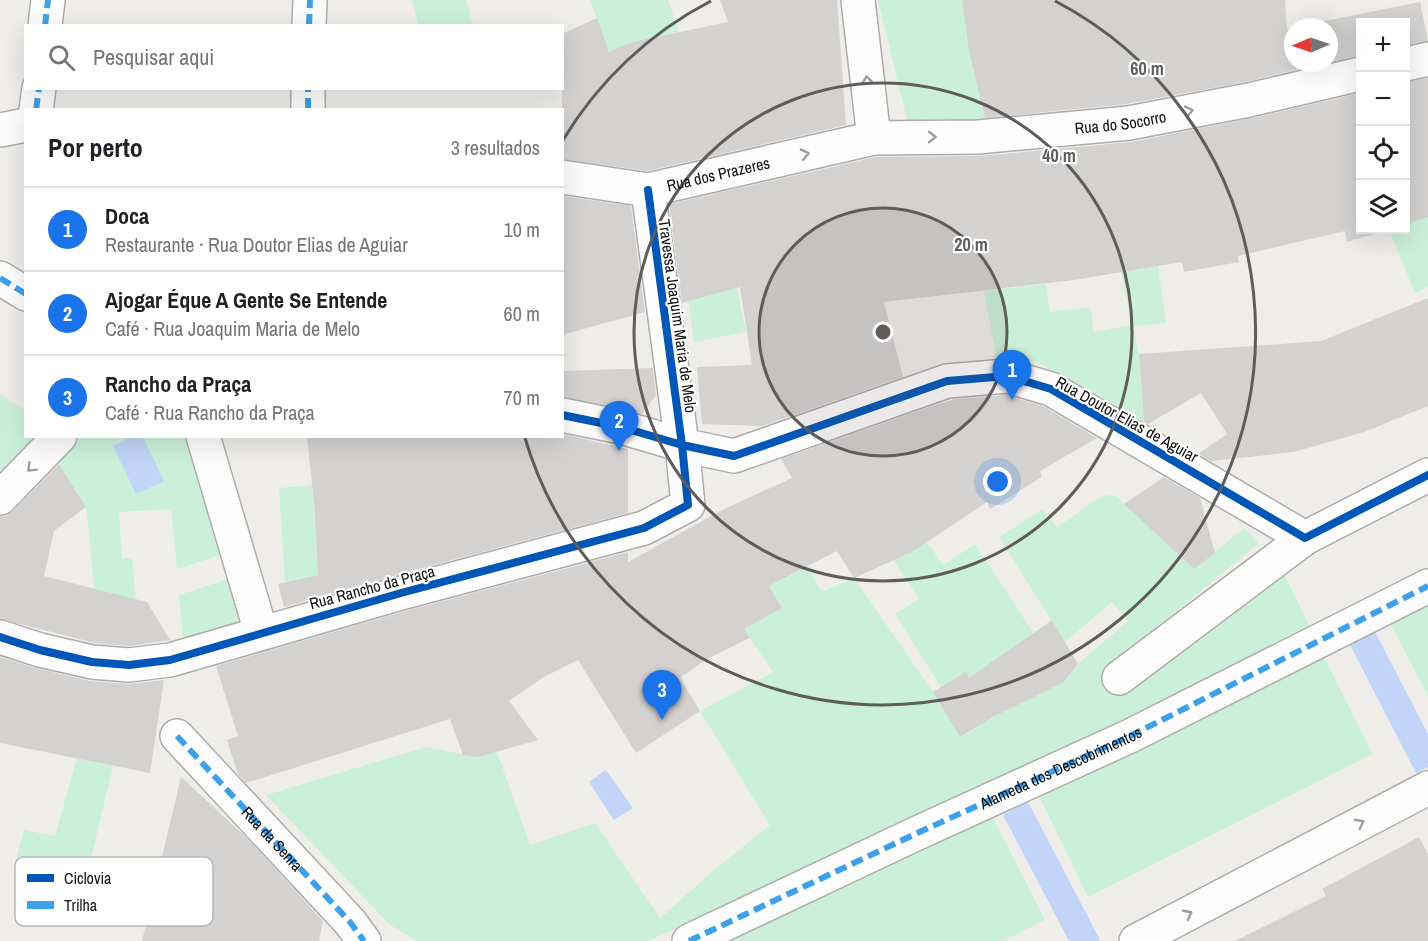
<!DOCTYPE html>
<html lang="pt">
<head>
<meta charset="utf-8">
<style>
  body { margin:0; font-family:"Archivo Narrow",sans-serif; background:#f6f6f6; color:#202124 }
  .controls { position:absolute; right:18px; top:18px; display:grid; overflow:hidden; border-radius:0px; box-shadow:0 6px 24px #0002 }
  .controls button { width:54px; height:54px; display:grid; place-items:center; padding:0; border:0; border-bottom:2px solid #e0e0e0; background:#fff; color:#202124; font:30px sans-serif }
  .compass { position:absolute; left:1284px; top:18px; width:54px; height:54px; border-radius:50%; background:#fff; box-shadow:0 6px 24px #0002; rotate:268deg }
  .you { position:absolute; left:998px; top:482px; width:21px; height:21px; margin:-15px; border:4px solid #fff; border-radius:50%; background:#1a73e8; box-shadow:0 0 0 9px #1a73e833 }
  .badge { display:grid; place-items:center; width:39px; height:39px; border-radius:50%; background:#1a73e8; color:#fff; font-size:20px; font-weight:700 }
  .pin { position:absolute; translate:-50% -50px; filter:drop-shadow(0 2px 3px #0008) }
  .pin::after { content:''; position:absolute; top:32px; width:21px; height:18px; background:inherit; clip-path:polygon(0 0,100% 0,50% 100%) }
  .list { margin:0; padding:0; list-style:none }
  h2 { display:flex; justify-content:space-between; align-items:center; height:78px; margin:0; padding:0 24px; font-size:26px }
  h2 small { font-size:20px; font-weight:400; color:#757577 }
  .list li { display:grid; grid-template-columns:39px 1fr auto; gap:18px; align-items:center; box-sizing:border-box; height:84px; padding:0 24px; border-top:2px solid #e0e0e0 }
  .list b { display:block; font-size:22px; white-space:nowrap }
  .list p { margin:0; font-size:20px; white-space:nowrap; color:#757577 }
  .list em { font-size:20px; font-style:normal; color:#757577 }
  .icon { flex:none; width:33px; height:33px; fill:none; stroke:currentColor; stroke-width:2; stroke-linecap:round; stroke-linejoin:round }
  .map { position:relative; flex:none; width:1428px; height:941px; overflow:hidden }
  .search { position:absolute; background:#fff; box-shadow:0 6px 24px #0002; left:24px; top:24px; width:540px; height:66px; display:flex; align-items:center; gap:15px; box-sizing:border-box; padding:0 21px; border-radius:0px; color:#757577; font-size:22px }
  .panel { position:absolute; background:#fff; box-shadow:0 6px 24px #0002; left:24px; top:108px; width:540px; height:330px; border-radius:0px }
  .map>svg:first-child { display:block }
</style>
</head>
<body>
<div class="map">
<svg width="1428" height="941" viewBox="0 0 1428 941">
  <rect width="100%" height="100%" fill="#efedea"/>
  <path fill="#cbf0da" d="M412,0H466L473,25H418Z
    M590,0H668L679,32L632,42L609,52Z
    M878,0H962L973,68L986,121L907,120Z
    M1428,201V287L1415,293L1389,230H1406V208Z
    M1158,266L1166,323L1133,326L1139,354L1144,424C1115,405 1028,347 996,356L984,291L1046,284L1050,312L1091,307L1093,332L1132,325L1121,272Z
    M737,288L746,332L694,342L688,301Z
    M0,394L25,410L26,436L47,437L0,484Z
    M78,437H187L224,554L177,569L171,509L119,512L122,558H132L140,644L100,645L86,507L58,462Z
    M312,485L318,575L285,583L279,488Z
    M1103,495L1116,496L1194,569L1244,528L1259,543L1102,673L1114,693L1284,574L1312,631L1171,705L894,824L711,914L647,941H417L390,925L266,795L426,747L478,757L497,752L530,845L595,823L660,918L714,870L770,825L700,711L773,672L744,629L782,608L769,586L807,567L822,592L854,578L933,692L961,737L993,717L1064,682L1081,661L1128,621L1112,602L1065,642L999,537L1043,509L1057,527Z
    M927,542L943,565L975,544L1044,649L969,678L965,673L941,687L895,614L919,599L893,560Z
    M231,578L244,621L183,640L179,595Z
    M1428,597V696L1387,617Z
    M1322,653L1373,754L1088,897L1039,796Z
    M77,758L113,766L86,879L15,862L24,830L55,836Z
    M988,808L1045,920L1003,941H728Z"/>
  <path fill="#c2d4f7" d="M132,436L143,437L164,481L136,494L113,446Z
    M1373,628L1428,734V767L1416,773L1348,641Z
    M606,770L633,808L614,820L589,782Z
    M1028,802L1100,940L1098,941H1069L1003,815Z"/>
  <path fill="#d3d2d1" d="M720,0H837L846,125L647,171L562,159V34L597,18L609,52L632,42L728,22Z
    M962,0H1285L1287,29L1293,27V63H1325L1245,82L1126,104L985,118L969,51Z
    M1420,2L1428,41L1406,45V22H1360V56L1329,62V27H1295Z
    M1428,78V217L1406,224V82Z
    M1360,93V230H1386L1347,242L1345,231L1238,256L1239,262L1184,272L1182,262L1074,280L884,302L903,377L762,426L702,424L697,367L752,365L740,287L682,303L669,204L876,157L980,156L1131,142L1253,118Z
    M562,196L631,206L645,312L562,335Z
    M1428,298V406L1364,432L1294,452L1211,461L1198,454L1227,434L1201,393L1148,424L1144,422L1139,354L1321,341Z
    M653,368L656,395L642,414L562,397V371Z
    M1005,395L1043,406L1097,438L1040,471L1042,477L990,509L987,502L912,552L854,578L837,551L769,586L782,608L744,629L750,638L705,660L680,678L700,711L636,753L578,660L542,678L509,701L538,740L478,757L463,755L450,719L246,783L238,774L227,740L238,736L216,666L406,611L628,552V562L722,510L792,478L781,459L938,404L956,399Z
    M562,434L628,449V513L396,575L284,607L278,584L318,575L314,503L307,436H562Z
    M59,464L86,507L54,531L44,576L147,602L170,640L129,646L95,643L0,619V516H6L13,511Z
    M1164,477L1200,498L1215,553L1194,569L1124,504Z
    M1052,620L1078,664L1064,682L993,717L960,737L933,692L966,672L969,678Z
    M0,657L36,668L90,681L128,684L164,680L150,773L0,743Z
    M181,777L248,839L323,921L319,941H142Z
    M1419,837L1428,854V941H1235L1326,896L1322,889Z"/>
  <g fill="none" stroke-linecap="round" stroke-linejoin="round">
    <g stroke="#aeadab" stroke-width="36">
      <g id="minor">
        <path d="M858,0L874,138"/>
        <path d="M45,26L48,0"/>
        <path d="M309,26L310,0"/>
        <path d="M1406,64L1428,59"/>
        <path d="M36,110L39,88"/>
        <path d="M308,110V88"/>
        <path d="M0,130L26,125"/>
        <path id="s1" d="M562,177L648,190L874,138L978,137L1129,123L1249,100L1360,74"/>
        <path d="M0,278L26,294"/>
        <path d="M562,415L621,427L682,445L734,456L947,381L1007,376L1051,389L1305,538"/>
        <path d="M203,436L261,632"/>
        <path d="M0,498L60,436"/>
        <path d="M0,637L40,650L92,662L129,665L170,660L401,593L644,528L688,505L682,445L648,190"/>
        <path d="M1119,678L1305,538L1428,475"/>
        <path d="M177,736L350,922L364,941"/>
        <path id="s2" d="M689,941L911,836L1130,736L1428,586"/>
        <path d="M1136,941L1428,788"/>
      </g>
    </g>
    <use href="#minor" stroke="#fdfcfc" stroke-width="33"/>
    <g stroke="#3da1e9" stroke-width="6" stroke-dasharray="12 6" stroke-linecap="butt">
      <path d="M45,26L48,0"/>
      <path d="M309,26L310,0"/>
      <path d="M36,110L39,88"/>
      <path d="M308,110V88"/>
      <path d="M0,278L26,294"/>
      <path id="s3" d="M177,736L350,922L364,941"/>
      <path d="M689,941L911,836L1130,736L1428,586"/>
    </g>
    <g stroke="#fff" stroke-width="11">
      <path id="cycleway" d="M562,415L621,427L682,445L734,456L947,381L1007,376L1051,389L1305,538L1428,475
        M0,637L40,650L92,662L129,665L170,660L401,593L644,528L688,505L682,445L648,190"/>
    </g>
    <use href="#cycleway" stroke="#0057b8" stroke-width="8"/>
  </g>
  <defs><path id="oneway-chevron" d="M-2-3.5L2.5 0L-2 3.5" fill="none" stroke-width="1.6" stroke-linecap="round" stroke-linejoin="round" transform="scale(1.5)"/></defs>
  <g stroke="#9f9d9d">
    <use href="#oneway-chevron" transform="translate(867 80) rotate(-97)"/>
    <use href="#oneway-chevron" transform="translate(1189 111) rotate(-11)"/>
    <use href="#oneway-chevron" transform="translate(932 137)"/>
    <use href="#oneway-chevron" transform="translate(805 154) rotate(-13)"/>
    <use href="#oneway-chevron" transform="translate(31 468) rotate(135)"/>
    <use href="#oneway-chevron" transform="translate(1360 823) rotate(-28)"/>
    <use href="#oneway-chevron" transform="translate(1188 914) rotate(-28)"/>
  </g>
  <circle cx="883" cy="332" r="124" fill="#5f5d5b" fill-opacity=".12"/>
  <g fill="none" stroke="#5f5d5b" stroke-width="3">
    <circle cx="883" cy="332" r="124"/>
    <circle cx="883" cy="332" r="249"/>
    <path d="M563 140A373 373 0 0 1 711 1M1055 1A373 373 0 1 1 525 438"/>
  </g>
  <g text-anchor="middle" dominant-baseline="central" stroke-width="4.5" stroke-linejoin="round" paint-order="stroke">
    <g font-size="16" fill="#110f0e" stroke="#fff">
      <text stroke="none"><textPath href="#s1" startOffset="566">Rua do Socorro</textPath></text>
      <text stroke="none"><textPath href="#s1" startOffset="159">Rua dos Prazeres</textPath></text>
      <text transform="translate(678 316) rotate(82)">Travessa Joaquim Maria de Melo</text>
      <text transform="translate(1127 419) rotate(29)">Rua Doutor Elias de Aguiar</text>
      <text transform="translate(372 587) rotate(-15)">Rua Rancho da Praça</text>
      <text stroke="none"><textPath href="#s2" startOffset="410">Alameda dos Descobrimentos</textPath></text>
      <text stroke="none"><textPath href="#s3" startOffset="140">Rua da Senra</textPath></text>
    </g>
  </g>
  <rect x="15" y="857" width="198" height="69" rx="9" fill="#fff" stroke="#b8b7b7" stroke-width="1.5"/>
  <rect x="27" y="874" width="27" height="8" fill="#0057b8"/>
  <rect x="27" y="901" width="27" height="8" fill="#3da1e9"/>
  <g font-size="16" fill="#110f0e">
    <text x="64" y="884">Ciclovia</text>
    <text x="64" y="911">Trilha</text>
  </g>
  <circle cx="883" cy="332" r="9" fill="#5f5d5b" stroke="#fff" stroke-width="3"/>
  <g font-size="18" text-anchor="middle" font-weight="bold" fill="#5f5d5b" stroke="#fff" stroke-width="4.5" stroke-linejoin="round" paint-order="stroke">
    <text x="1147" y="75">60 m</text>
    <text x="1059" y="162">40 m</text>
    <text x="971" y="251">20 m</text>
  </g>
</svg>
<div class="controls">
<button>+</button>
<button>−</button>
<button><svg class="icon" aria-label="locate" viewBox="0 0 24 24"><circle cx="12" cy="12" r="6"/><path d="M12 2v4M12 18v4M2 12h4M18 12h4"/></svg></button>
<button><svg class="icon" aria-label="layers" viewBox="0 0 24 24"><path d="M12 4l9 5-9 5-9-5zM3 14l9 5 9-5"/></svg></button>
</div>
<svg class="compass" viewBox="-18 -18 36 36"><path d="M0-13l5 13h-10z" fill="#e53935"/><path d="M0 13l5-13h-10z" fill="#757577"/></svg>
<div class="you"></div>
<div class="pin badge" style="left:1012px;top:400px">1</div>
<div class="pin badge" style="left:619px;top:451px">2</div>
<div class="pin badge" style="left:662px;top:720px">3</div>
<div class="search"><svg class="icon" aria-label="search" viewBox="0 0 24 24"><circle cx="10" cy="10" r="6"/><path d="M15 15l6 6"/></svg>Pesquisar aqui</div>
<section class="panel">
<h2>Por perto<small>3 resultados</small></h2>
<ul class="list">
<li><span class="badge">1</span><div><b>Doca</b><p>Restaurante · Rua Doutor Elias de Aguiar</p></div><em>10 m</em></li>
<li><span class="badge">2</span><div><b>Ajogar Éque A Gente Se Entende</b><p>Café · Rua Joaquim Maria de Melo</p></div><em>60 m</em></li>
<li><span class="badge">3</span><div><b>Rancho da Praça</b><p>Café · Rua Rancho da Praça</p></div><em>70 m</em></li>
</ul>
</section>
</div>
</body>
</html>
